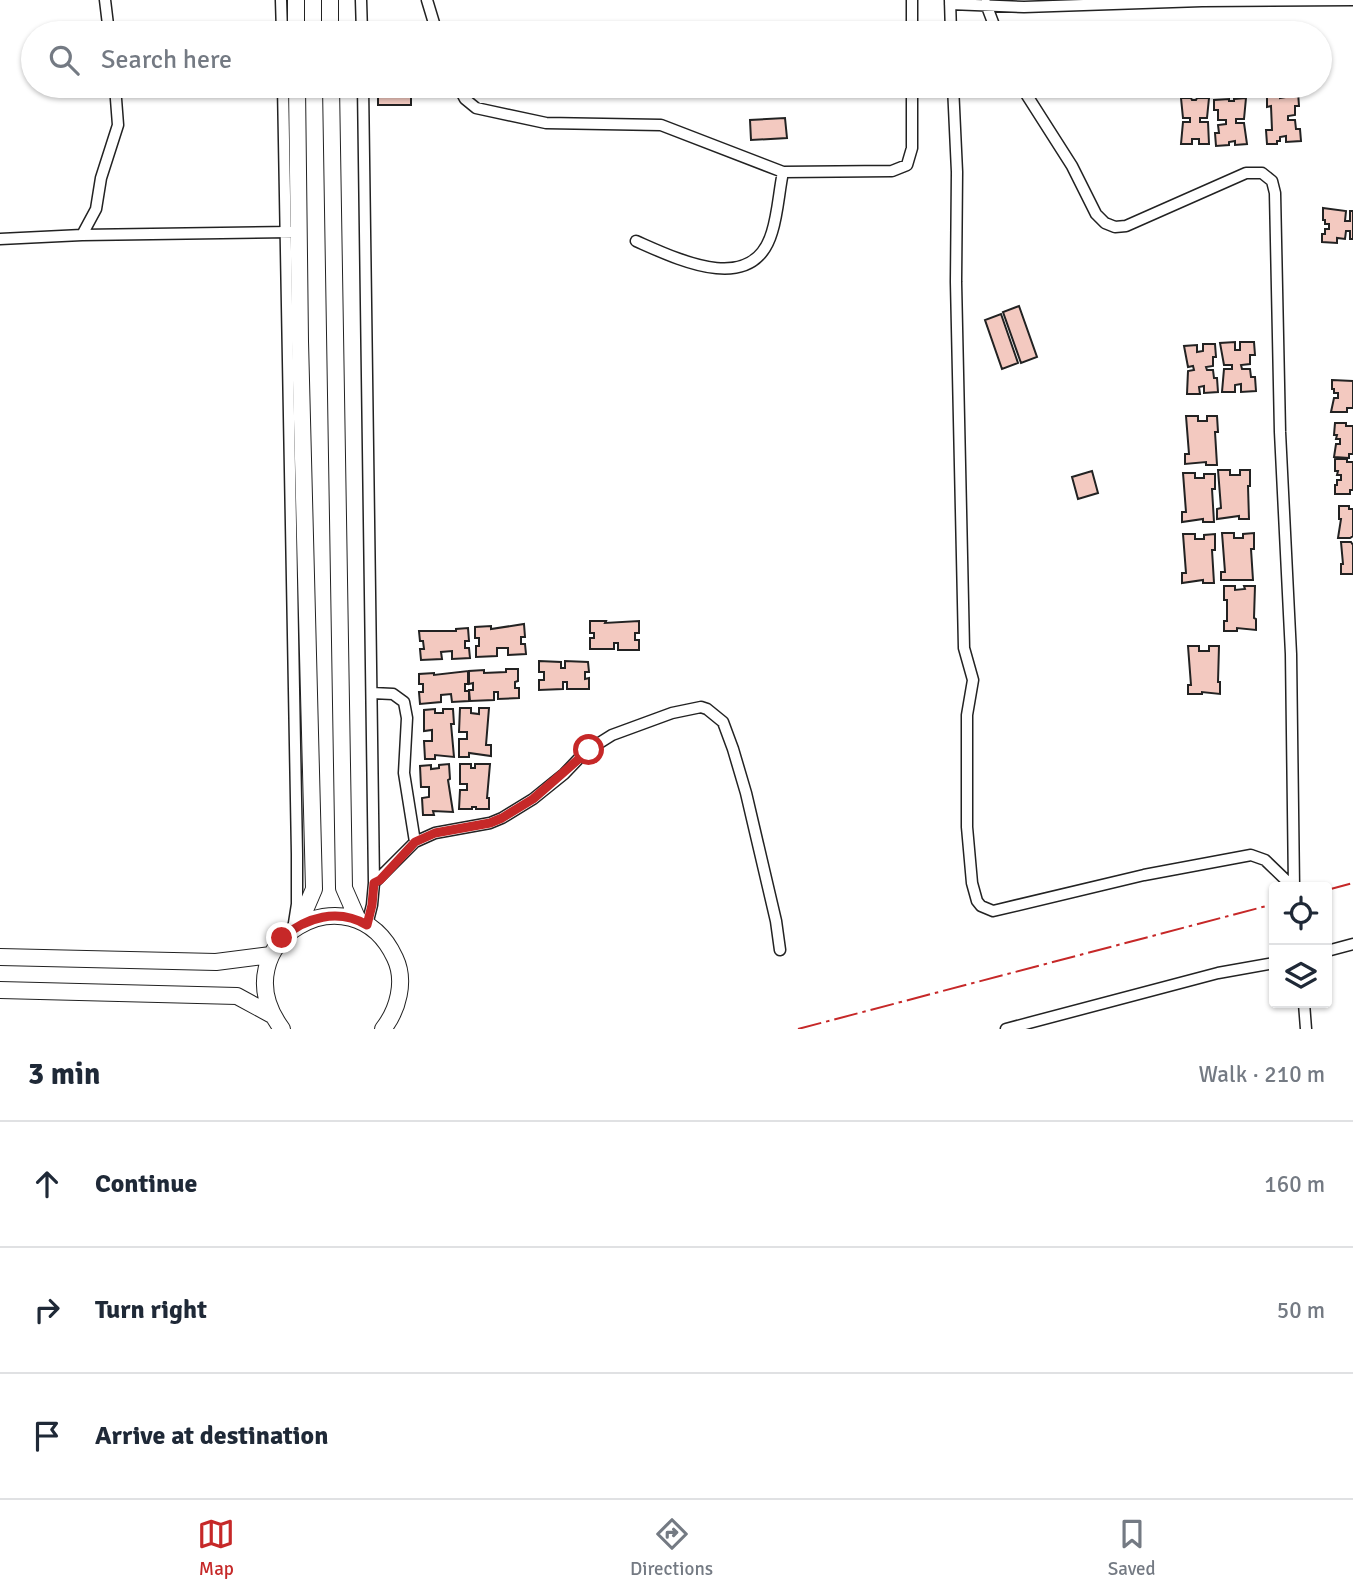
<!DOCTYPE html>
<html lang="en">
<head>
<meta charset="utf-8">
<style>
  body { margin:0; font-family:Signika,sans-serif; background:#f2f2f3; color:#1f2937 }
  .controls { position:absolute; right:21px; bottom:21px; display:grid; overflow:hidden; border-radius:7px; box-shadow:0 2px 5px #0004 }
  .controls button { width:63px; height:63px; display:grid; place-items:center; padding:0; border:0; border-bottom:2px solid #e0e1e3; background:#fff; color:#1f2937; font:35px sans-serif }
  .stop { position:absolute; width:21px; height:21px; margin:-16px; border:5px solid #c62828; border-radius:50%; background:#fff }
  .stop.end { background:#c62828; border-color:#fff; box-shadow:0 2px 7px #0008 }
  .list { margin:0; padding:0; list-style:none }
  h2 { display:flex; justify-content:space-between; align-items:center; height:91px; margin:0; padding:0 28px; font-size:30px }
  h2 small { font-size:23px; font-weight:400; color:#747a83 }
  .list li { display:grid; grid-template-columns:46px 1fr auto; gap:21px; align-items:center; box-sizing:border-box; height:126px; padding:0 28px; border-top:2px solid #e0e1e3 }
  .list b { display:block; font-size:26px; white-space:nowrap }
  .list em { font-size:23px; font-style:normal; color:#747a83 }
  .icon { flex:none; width:38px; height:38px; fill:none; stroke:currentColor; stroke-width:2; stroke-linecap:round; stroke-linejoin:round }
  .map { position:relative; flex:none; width:1353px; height:1029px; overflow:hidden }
  .search { position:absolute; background:#fff; box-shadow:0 2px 5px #0004; left:21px; right:21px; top:21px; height:77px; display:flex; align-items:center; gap:18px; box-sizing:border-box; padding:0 24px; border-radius:38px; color:#747a83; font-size:26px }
  .sheet { height:469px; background:#fff }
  nav { display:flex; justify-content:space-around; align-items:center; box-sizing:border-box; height:98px; border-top:2px solid #e0e1e3; background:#fff; font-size:19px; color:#747a83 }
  nav a { display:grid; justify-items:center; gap:4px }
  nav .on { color:#c62828 }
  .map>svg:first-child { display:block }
</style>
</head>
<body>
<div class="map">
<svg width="1353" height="1029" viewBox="0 0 1353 1029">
  <rect width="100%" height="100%" fill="#fff"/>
  <path fill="#f3c9c0" stroke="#222" stroke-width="2" d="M378,86H411V105H378Z
    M1298,92L1299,106H1295V115L1288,116V120H1295L1296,129H1300L1301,141L1286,142V136L1280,137V141H1277V144H1267L1266,130H1272L1271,106L1267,107V94L1280,93V98L1286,97L1285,93Z
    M1181,98H1191L1192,100H1196L1197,98H1209L1207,118H1200V122H1208L1209,144H1199V139H1192V144H1181L1183,122H1190V118H1183Z
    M1246,98L1244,119H1236V123H1244L1247,144L1235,145V141L1229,142V145L1216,146L1215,133H1219L1218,125L1226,124V120H1218V110H1214V100L1229,99V101H1234V99Z
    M785,118L787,138L751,140L750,120Z
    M1323,208L1346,211L1345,221H1350V211H1353V239H1350V231H1346L1345,239L1337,238V243L1322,242V234H1325V229H1329V224H1325V220H1323Z
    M1019,306L1037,357L1021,363L1003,312Z
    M1001,314L1018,363L1002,369L985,320Z
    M1235,342V350H1240V342H1254L1255,355H1250V364L1241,365L1242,369H1250L1251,377H1255L1256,391L1241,392V384L1235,385V392H1222L1224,369H1232V365H1224L1220,343Z
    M1203,344H1215L1216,357H1213V366L1206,367L1207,370H1213L1214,378H1217L1218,392L1204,393V386L1199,387L1200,394H1187L1188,371L1194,370L1193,366L1188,367L1184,346L1197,345V352L1203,351Z
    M1332,380L1353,381V408H1347V412H1331L1334,398H1338V393H1334V389H1332Z
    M1186,416H1198V421H1207V416H1217L1218,432H1215L1217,465H1206V462L1185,464V454H1189Z
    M1335,423H1346V426H1353V454H1349V458L1334,457L1336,444H1340V439H1336L1337,435H1334Z
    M1335,459H1347V462H1353V490H1350V494H1335V485H1337V480H1341V475H1337L1338,471H1335Z
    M1218,470H1230V475H1240V470H1250V486H1248L1249,519H1239V516L1217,519V509L1221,508Z
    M1092,471L1098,493L1078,499L1072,477Z
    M1183,473H1195V478H1204V474H1215V489H1212L1214,522H1203V519L1182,522V512H1186Z
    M1339,506H1349V509H1353V536L1350,538H1338L1341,519H1339Z
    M1222,533H1234V538H1243V534L1254,533V549H1251L1253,580H1221V572H1225Z
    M1183,534H1195V539H1204V535L1215,534V550H1212L1214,583H1203V580L1182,583V573H1186Z
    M1341,542H1351L1353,545V574H1341V564H1343Z
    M1224,586H1235V590L1245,589L1244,586H1255L1254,618L1256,619V630L1237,628V631H1224V621H1227V600H1224Z
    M590,621H606L605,623L639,621V633H635V640H639V650H618V643H614V649H590V638H594V633H590Z
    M524,624L525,637H521V644H525L526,654L508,655V648H497V656L476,657V646H479V638H475V627L491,626V629Z
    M468,628L469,641H465V648H469L470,658L452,659V651L441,652L442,659L421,660L420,649H424L423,641H420L419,631H456V629Z
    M1188,646H1199V651H1209V646H1219L1218,682H1220V694L1202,692V694H1188V685H1191Z
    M539,661L561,662V668H565V661L588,662L589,672H585V679L589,678V689H567V682H563V689L539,690V680H544V672H539Z
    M506,669H518V681L515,682V688H519V698L498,699V692H494V700L470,701L469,690H473V683L469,684V671L484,670V673L506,672Z
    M468,671V684H465V691H469V701L452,702L451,694L441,695V702L420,704L419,692H423V684H419V674L434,673V675Z
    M460,708H471V713L479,714V708H489L486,745H491V756L469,753V757H459V739H467V732H459Z
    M435,709V713H443V709H453L454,724H451L454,757L435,755V759H425L424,741H432V730L424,731V710Z
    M449,764L450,779L448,780L453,812L433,811L434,815H423L422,798L429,797V787H421L420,766L431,765V769L439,768V765Z
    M460,764H471V768H475V764H490L487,798H489V809H476V807H472V809H459L460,790H467V784H460Z"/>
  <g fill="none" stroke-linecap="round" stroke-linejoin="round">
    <g stroke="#222" stroke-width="13">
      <path id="street" d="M105,0L109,33
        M281,0L282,33
        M361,0L362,33
        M427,0L437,33
        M912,0V33
        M950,0L951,33
        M950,4L1024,7L1202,1L1353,0
        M986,4L997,33
        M283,86L297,854V904L294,923
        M363,86L374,883L372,905L367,925
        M458,86L465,99L476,108L546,123L661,125L783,172L892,171L907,165L912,148V86
        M953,86L957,172L956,282L964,648L973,680L967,715V827L972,883L977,901L981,906L993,911L1144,875L1251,855L1265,860L1293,887
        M1021,86L1072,166L1096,214L1105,223L1115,227L1126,226L1246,173H1262L1272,181L1275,193L1280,432L1291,654L1294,887
        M82,235L96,209L101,178L118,125L115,86
        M0,239L82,235L291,232
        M636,241C677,259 753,297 772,232C778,213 779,191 783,172
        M372,693L393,694L404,702L407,718L404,773L415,842
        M374,883L415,842L435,833L490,823L502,818L533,799L564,774L585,752L612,735L672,713L701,707L707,709L723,722L733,749L746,793L776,921L780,950
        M1327,951L1353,944
        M1304,1003L1306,1029
        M1006,1029L1218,973L1274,963"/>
    </g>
    <g stroke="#222" stroke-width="18">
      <path id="secondary" d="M296,0V33
        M330,0V33
        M297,86L300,341L314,889L299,924
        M331,86L344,888L358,920
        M0,957L216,962L271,955
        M0,990L237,996L272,1015
        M282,1029C218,943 352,865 395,958C406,981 398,1010 383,1029"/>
    </g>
    <use href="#street" stroke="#fff" stroke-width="10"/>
    <use href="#secondary" stroke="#fff" stroke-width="16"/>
    <path stroke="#c62828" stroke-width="2" stroke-dasharray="24 5 3.5 5" stroke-linecap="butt" d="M1327,890L1353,883
      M798,1029L1274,904"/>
  </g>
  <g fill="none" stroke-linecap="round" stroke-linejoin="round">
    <path stroke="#c62828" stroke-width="9" d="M282,938C306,917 338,908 367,925L372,905L374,883L380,880L415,842L435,833L490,823L502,818L533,799L589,750"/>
  </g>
</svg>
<div class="controls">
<button><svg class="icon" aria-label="locate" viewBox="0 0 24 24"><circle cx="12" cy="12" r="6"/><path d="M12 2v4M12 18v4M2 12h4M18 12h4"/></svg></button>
<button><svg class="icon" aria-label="layers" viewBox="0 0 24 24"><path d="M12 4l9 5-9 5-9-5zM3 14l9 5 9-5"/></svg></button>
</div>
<div class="stop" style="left:589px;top:750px"></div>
<div class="stop end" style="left:282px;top:938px"></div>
<div class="search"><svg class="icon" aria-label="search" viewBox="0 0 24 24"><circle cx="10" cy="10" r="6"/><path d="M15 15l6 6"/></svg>Search here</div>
</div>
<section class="sheet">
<h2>3 min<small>Walk · 210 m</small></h2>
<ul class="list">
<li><svg class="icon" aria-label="ahead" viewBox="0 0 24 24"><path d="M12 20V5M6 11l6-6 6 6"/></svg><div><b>Continue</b></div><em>160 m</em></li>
<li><svg class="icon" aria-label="right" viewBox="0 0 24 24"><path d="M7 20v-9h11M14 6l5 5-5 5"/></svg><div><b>Turn right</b></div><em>50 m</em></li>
<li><svg class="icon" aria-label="arrive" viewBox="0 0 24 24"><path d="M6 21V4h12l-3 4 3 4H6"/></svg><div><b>Arrive at destination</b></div></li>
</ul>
</section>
<nav>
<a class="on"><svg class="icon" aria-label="map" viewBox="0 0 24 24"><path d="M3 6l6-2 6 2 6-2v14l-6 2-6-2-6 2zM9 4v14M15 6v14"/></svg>Map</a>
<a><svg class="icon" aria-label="directions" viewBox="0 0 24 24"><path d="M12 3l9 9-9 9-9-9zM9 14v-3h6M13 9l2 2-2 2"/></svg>Directions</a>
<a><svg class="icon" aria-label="saved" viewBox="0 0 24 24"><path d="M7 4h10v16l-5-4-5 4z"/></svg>Saved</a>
</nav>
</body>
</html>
